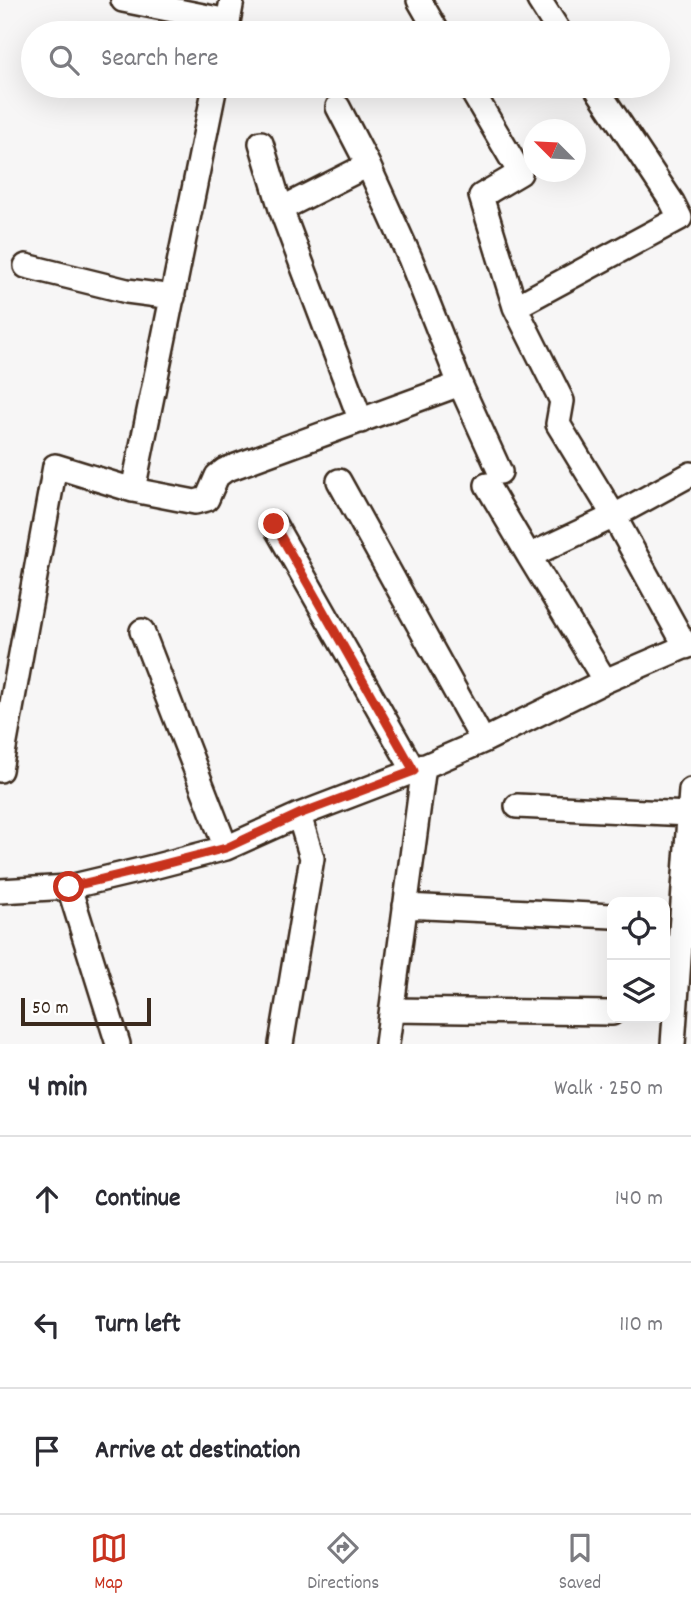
<!DOCTYPE html>
<html lang="en">
<head>
<meta charset="utf-8">
<style>
  body { margin:0; font-family:Dekko,sans-serif; background:#f7f7f7; color:#2b2b33 }
  .controls { position:absolute; right:21px; bottom:21px; display:grid; overflow:hidden; border-radius:14px; box-shadow:0 7px 28px #0002 }
  .controls button { width:63px; height:63px; display:grid; place-items:center; padding:0; border:0; border-bottom:2px solid #e1e1e2; background:#fff; color:#2b2b33; font:35px sans-serif }
  .compass { position:absolute; left:523px; top:119px; width:63px; height:63px; border-radius:50%; background:#fff; box-shadow:0 7px 28px #0002; rotate:294deg }
  .scale { position:absolute; left:21px; bottom:18px; width:130px; box-sizing:border-box; padding-left:7px; border:4px solid #3b2a1e; border-top:0; font-size:19px; line-height:24px; white-space:nowrap; color:#3b2a1e; -webkit-text-stroke:5px #fff; paint-order:stroke }
  .stop { position:absolute; width:21px; height:21px; margin:-16px; border:5px solid #c8321e; border-radius:50%; background:#fff }
  .stop.end { background:#c8321e; border-color:#fff; box-shadow:0 2px 7px #0008 }
  .list { margin:0; padding:0; list-style:none }
  h2 { display:flex; justify-content:space-between; align-items:center; height:91px; margin:0; padding:0 28px; font-size:30px }
  h2 small { font-size:23px; font-weight:400; color:#7c7c81 }
  .list li { display:grid; grid-template-columns:46px 1fr auto; gap:21px; align-items:center; box-sizing:border-box; height:126px; padding:0 28px; border-top:2px solid #e1e1e2 }
  .list b { display:block; font-size:26px; white-space:nowrap }
  .list em { font-size:23px; font-style:normal; color:#7c7c81 }
  .icon { flex:none; width:38px; height:38px; fill:none; stroke:currentColor; stroke-width:2; stroke-linecap:round; stroke-linejoin:round }
  .map { position:relative; flex:none; width:691px; height:1044px; overflow:hidden }
  .search { position:absolute; background:#fff; box-shadow:0 7px 28px #0002; left:21px; right:21px; top:21px; height:77px; display:flex; align-items:center; gap:18px; box-sizing:border-box; padding:0 24px; border-radius:38px; color:#7c7c81; font-size:26px }
  .sheet { height:469px; background:#fff }
  nav { display:flex; justify-content:space-around; align-items:center; box-sizing:border-box; height:98px; border-top:2px solid #e1e1e2; background:#fff; font-size:19px; color:#7c7c81 }
  nav a { display:grid; justify-items:center; gap:4px }
  nav .on { color:#c8321e }
  .map>svg:first-child { display:block }
</style>
</head>
<body>
<div class="map">
<svg width="691" height="1044" viewBox="0 0 691 1044">
  <rect width="100%" height="100%" fill="#f7f6f6"/>
  <filter id="ink" filterUnits="userSpaceOnUse"><feTurbulence type="fractalNoise" baseFrequency=".0143" numOctaves="2"/><feDisplacementMap in="SourceGraphic" scale="14" xChannelSelector="R" yChannelSelector="G"/><feConvolveMatrix kernelMatrix="1 2 1 2 8 2 1 2 1" color-interpolation-filters="sRGB"/></filter>
  <g filter="url(#ink)">
    <g fill="none" stroke-linecap="round" stroke-linejoin="round">
      <g stroke="#3b2a1e" stroke-width="28">
        <path id="minor" d="M123,0L228,21
          M419,0L438,33
          M539,0L560,33
          M226,33L232,0
          M469,86L520,173L481,196L515,307
          M595,86L672,202L680,218L515,307L562,401L558,424L614,516L686,647
          M261,143L281,209L361,421
          M281,209L368,165
          M26,266L127,291L173,297
          M460,384L500,472
          M339,481L483,741
          M487,485L529,556
          M133,490L215,86
          M274,524L414,771
          M142,631L226,848
          M605,681L529,556L614,516L691,474
          M0,770L55,466L133,490L195,502L207,499L217,476L225,470L460,384L410,258L368,165L338,107
          M517,806L689,814
          M69,887L118,1044
          M0,891L69,887L149,868L226,848L299,815L414,771L483,741L605,681L691,644
          M405,906L612,916
          M392,1010L612,1013
          M281,1044L312,858L299,815
          M387,1044L424,766
          M673,1044L691,790"/>
      </g>
      <use href="#minor" stroke="#fff" stroke-width="23"/>
    </g>
  </g>
  <g fill="none" stroke-linecap="round" stroke-linejoin="round" filter="url(#ink)">
    <path stroke="#c8321e" stroke-width="9" d="M69,887L149,868L226,848L299,814L414,771L274,524"/>
  </g>
</svg>
<div class="controls">
<button><svg class="icon" aria-label="locate" viewBox="0 0 24 24"><circle cx="12" cy="12" r="6"/><path d="M12 2v4M12 18v4M2 12h4M18 12h4"/></svg></button>
<button><svg class="icon" aria-label="layers" viewBox="0 0 24 24"><path d="M12 4l9 5-9 5-9-5zM3 14l9 5 9-5"/></svg></button>
</div>
<svg class="compass" viewBox="-18 -18 36 36"><path d="M0-13l5 13h-10z" fill="#e53935"/><path d="M0 13l5-13h-10z" fill="#7c7c81"/></svg>
<div class="scale">50 m</div>
<div class="stop" style="left:69px;top:887px"></div>
<div class="stop end" style="left:274px;top:524px"></div>
<div class="search"><svg class="icon" aria-label="search" viewBox="0 0 24 24"><circle cx="10" cy="10" r="6"/><path d="M15 15l6 6"/></svg>Search here</div>
</div>
<section class="sheet">
<h2>4 min<small>Walk · 250 m</small></h2>
<ul class="list">
<li><svg class="icon" aria-label="ahead" viewBox="0 0 24 24"><path d="M12 20V5M6 11l6-6 6 6"/></svg><div><b>Continue</b></div><em>140 m</em></li>
<li><svg class="icon" aria-label="left" viewBox="0 0 24 24"><path d="M17 20v-9H6M10 6l-5 5 5 5"/></svg><div><b>Turn left</b></div><em>110 m</em></li>
<li><svg class="icon" aria-label="arrive" viewBox="0 0 24 24"><path d="M6 21V4h12l-3 4 3 4H6"/></svg><div><b>Arrive at destination</b></div></li>
</ul>
</section>
<nav>
<a class="on"><svg class="icon" aria-label="map" viewBox="0 0 24 24"><path d="M3 6l6-2 6 2 6-2v14l-6 2-6-2-6 2zM9 4v14M15 6v14"/></svg>Map</a>
<a><svg class="icon" aria-label="directions" viewBox="0 0 24 24"><path d="M12 3l9 9-9 9-9-9zM9 14v-3h6M13 9l2 2-2 2"/></svg>Directions</a>
<a><svg class="icon" aria-label="saved" viewBox="0 0 24 24"><path d="M7 4h10v16l-5-4-5 4z"/></svg>Saved</a>
</nav>
</body>
</html>
